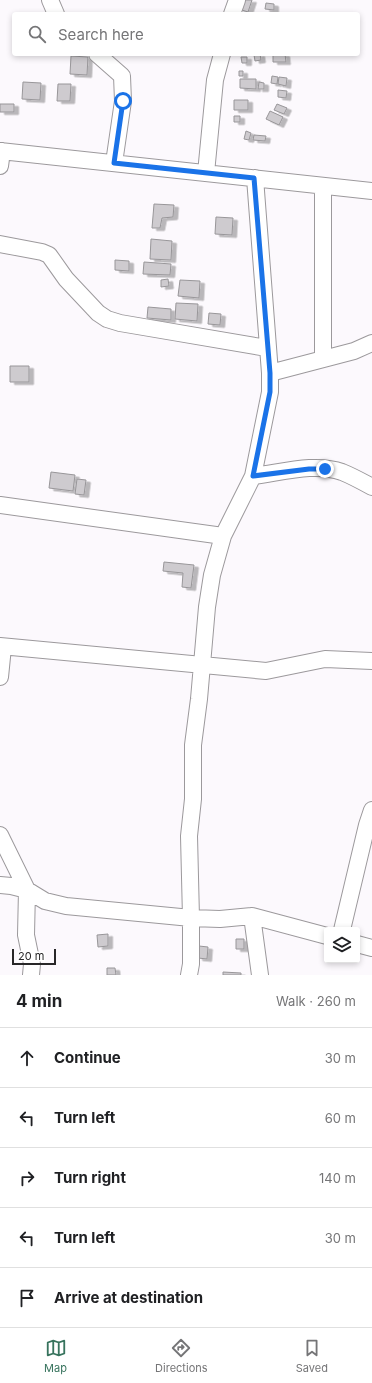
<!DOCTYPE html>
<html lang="en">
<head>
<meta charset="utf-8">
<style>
  body { margin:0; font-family:Inter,sans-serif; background:#f6f6f6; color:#202124 }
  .controls { position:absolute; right:12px; bottom:12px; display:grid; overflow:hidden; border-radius:4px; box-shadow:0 2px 6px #0003 }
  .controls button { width:36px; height:36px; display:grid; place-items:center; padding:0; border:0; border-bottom:1px solid #e0e0e0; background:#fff; color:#202124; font:20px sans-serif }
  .scale { position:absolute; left:12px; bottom:10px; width:44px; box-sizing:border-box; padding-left:4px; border:2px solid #282728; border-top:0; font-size:11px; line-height:14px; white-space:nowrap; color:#282728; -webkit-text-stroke:3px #fff; paint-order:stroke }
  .stop { position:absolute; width:12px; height:12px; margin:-9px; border:3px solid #1a73e8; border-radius:50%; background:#fff }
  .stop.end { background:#1a73e8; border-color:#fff; box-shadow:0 1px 4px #0008 }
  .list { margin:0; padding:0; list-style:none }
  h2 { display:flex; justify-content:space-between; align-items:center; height:52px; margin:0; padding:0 16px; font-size:17px }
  h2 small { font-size:13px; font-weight:400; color:#757577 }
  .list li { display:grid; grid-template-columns:26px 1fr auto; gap:12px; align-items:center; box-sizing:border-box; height:60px; padding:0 16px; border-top:1px solid #e0e0e0 }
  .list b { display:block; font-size:15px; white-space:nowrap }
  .list em { font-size:13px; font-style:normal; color:#757577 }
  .icon { flex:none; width:22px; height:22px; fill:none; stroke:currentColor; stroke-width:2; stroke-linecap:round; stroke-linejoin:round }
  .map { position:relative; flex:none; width:372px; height:975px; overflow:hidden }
  .search { position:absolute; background:#fff; box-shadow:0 2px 6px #0003; left:12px; right:12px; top:12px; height:44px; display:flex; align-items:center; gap:10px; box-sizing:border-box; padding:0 14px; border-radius:4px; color:#757577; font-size:15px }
  .sheet { height:352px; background:#fff }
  nav { display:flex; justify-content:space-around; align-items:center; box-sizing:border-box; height:56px; border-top:1px solid #e0e0e0; background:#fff; font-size:11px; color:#757577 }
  nav a { display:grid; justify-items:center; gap:2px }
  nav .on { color:#37735d }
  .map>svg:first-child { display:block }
</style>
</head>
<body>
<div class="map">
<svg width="372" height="975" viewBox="0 0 372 975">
  <defs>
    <filter id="shadow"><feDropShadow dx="4.5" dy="2.5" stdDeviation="0" flood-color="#0004"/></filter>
  </defs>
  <rect width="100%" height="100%" fill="#fcf9fd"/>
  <path fill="#cecbcf" stroke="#989699" filter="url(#shadow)" d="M241,0H252L248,12L239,9Z
    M266,3L274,4V10L265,9Z
    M260,54L261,60L255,61L254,55Z
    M273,54H285L286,62H273Z
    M71,56L88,57L87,75L70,74Z
    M241,57H247V63H242Z
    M239,71H243V76H239Z
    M272,76L278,77L277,84L271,83Z
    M279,77L287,78L286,86L278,84Z
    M240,79H256V89L240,88Z
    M23,82L41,83L40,100L22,99Z
    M259,82L264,83V89H258Z
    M58,84H71L70,101H57Z
    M278,90L287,91L286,98L278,97Z
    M234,100H248V110H234Z
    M0,104H14V112H0Z
    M277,104L287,108L284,114L274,110Z
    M270,111L283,117L279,125L266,119Z
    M234,116H240V122H234Z
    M246,131L251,133L249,140L244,139Z
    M254,135L266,136L265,141L253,140Z
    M154,204L174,205L173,217L162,218L160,228H152Z
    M216,217L233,218L232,235L215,234Z
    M151,239L172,241L171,260L150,259Z
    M115,260L129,261V271L115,270Z
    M144,262L171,264L170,275L143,274Z
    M168,279L169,286L161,287V280Z
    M180,280L200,281L199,298L178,296Z
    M176,303L198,304L197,321L175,319Z
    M148,307L171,309V320L147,318Z
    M209,313L221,314L220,325L208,324Z
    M10,366H29V382H10Z
    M51,472L75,475L73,491L49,488Z
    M77,479L86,480L84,495L75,494Z
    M164,562L194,565L191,588L182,587L183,573L163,571Z
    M108,934V946L98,947L97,935Z
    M236,939H244V949H236Z
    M199,946L208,947L207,959L198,958Z
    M107,968H115L116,975H107Z
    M223,972L241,973V975H223Z"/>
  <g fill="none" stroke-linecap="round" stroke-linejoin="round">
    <g stroke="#9c999c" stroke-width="18">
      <path id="street" d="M50,0L56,14
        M232,14L237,0
        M97,54L122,76L123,101L114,163
        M0,151L372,191
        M0,166L2,151
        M206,173L215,80L222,54
        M323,186V359
        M0,244L42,252L49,255L66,279L98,313L107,319L120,323L267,348
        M270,373L354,351L372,343
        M253,476C280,473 315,462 342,472C352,476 363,482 372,487
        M0,505L223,536
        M0,646L266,671L325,659L372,661
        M0,677L3,647
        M0,835L27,890L26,935L32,964L31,975
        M0,885L11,886L27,890L45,901L66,906L191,918L220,919L252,916L327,936
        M252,916L260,975
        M342,930L367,825L372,810
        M357,944L372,948
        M189,975L191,964V918L189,836L193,799V745L199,699L207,607L212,575L223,536L253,476L270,392V373L255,178"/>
    </g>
    <use href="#street" stroke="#fff" stroke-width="16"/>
  </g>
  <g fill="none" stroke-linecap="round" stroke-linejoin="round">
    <path stroke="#1a73e8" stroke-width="5" d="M123,101L114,163L254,178L270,373V392L253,476L309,469H325"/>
  </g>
</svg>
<div class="controls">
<button><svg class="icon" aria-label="layers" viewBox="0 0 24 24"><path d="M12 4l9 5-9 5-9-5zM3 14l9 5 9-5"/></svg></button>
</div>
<div class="scale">20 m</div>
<div class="stop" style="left:123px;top:101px"></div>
<div class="stop end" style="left:325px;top:469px"></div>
<div class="search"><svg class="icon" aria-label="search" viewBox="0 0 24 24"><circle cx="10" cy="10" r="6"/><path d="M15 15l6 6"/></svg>Search here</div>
</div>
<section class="sheet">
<h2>4 min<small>Walk · 260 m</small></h2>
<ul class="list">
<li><svg class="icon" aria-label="ahead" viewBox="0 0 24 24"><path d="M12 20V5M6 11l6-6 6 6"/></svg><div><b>Continue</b></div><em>30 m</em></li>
<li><svg class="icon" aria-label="left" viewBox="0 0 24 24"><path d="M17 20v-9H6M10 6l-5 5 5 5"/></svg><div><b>Turn left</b></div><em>60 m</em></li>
<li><svg class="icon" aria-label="right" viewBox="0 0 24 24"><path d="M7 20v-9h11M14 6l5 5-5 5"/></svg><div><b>Turn right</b></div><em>140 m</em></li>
<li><svg class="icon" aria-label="left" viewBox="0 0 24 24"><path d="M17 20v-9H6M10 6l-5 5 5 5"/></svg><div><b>Turn left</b></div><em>30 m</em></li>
<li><svg class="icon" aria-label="arrive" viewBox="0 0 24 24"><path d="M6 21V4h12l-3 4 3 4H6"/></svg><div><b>Arrive at destination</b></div></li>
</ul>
</section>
<nav>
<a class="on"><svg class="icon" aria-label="map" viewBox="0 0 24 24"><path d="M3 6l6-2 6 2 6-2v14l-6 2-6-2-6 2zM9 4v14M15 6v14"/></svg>Map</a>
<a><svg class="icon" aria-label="directions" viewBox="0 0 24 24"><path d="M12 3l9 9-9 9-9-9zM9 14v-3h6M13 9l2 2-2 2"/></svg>Directions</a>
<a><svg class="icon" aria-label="saved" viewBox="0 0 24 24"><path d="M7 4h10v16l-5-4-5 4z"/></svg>Saved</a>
</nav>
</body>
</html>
